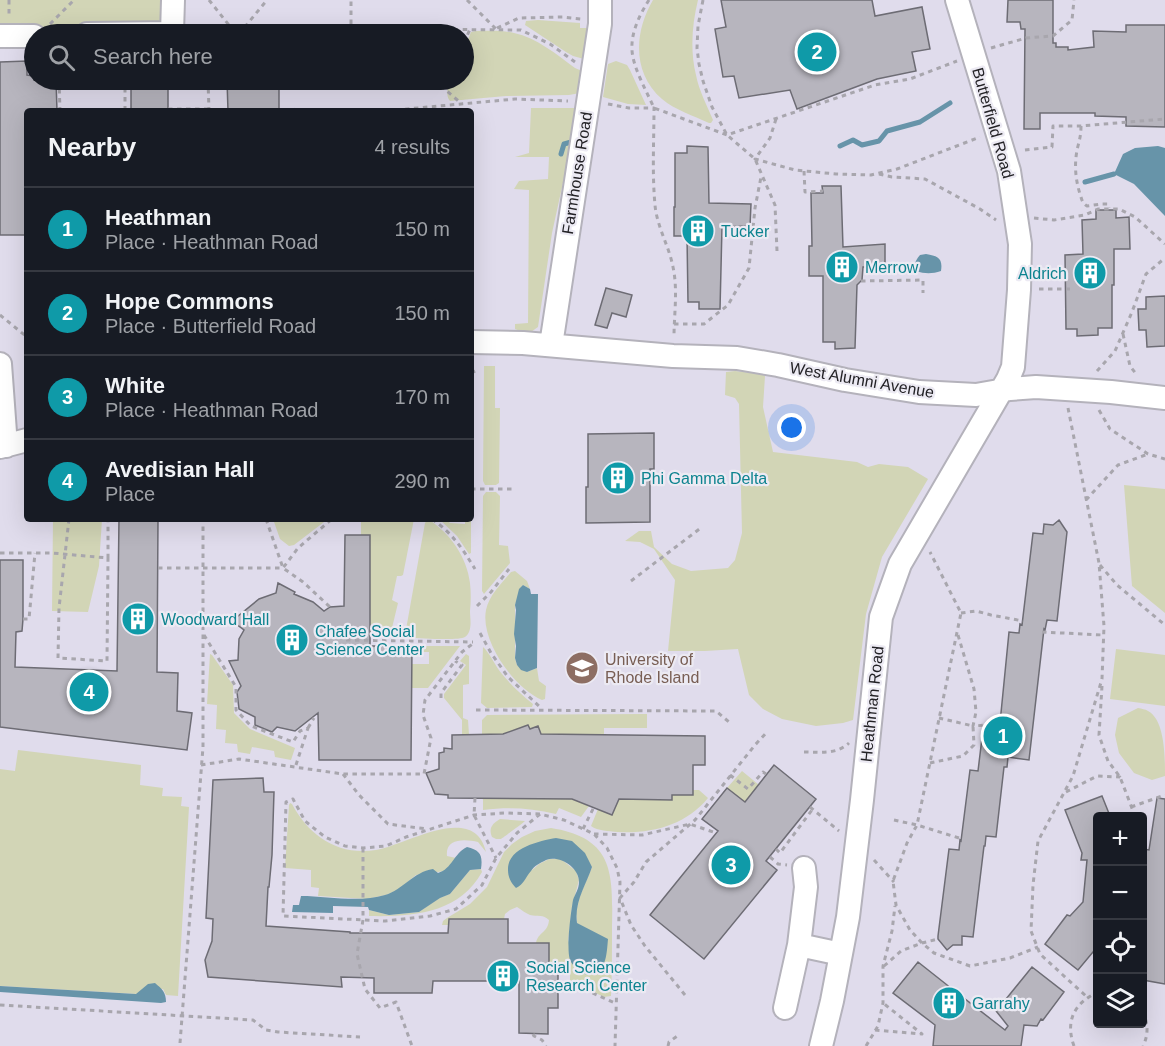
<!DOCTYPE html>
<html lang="en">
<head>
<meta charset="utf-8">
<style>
  body { margin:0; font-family:Arial,sans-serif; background:#242831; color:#f1f3f6 }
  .controls { position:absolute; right:18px; bottom:18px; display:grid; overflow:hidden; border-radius:6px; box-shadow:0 6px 24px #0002 }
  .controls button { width:54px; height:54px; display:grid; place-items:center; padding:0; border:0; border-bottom:2px solid #363941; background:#171b24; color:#f1f3f6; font:30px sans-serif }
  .you { position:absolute; left:792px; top:428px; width:21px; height:21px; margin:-15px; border:4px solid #fff; border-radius:50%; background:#1a73e8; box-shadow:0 0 0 9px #1a73e833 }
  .badge { display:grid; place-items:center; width:39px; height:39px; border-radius:50%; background:#1a73e8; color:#fff; font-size:20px; font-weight:700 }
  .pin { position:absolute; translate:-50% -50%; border:3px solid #fff; box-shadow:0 2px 6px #0006 }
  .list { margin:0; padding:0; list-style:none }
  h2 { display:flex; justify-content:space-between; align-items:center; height:78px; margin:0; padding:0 24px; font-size:26px }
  h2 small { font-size:20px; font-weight:400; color:#9ea1a6 }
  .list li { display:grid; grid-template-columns:39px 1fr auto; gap:18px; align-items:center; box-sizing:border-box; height:84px; padding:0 24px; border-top:2px solid #363941 }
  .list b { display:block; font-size:22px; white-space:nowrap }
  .list p { margin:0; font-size:20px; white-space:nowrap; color:#9ea1a6 }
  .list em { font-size:20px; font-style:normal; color:#9ea1a6 }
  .icon { flex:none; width:33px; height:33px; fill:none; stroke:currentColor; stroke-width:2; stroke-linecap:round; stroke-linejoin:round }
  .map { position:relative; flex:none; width:1165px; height:1046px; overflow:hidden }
  .search { position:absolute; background:#171b24; box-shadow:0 6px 24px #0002; left:24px; top:24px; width:450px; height:66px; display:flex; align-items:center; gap:15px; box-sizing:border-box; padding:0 21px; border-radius:33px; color:#9ea1a6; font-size:22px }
  .panel { position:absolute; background:#171b24; box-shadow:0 6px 24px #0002; left:24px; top:108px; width:450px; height:414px; border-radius:6px }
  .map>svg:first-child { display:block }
</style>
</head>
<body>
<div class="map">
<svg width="1165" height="1046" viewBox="0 0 1165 1046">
  <rect width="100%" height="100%" fill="#eceaf3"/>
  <path fill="#e0dcec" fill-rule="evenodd" d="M0,0H1165V1046H0ZM34,34H464V80H34ZM27,111H471V519H27ZM1098,816H1142V1024H1098Z"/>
  <path fill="#d2d5b6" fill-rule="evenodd" d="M0,0H162V10L159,23L152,28H0Z
    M653,0H698C692,24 690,51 696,75C699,91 707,105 713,120L711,123H709C694,116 675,110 662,99C632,73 634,32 653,0Z
    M538,20L580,23V28H587L584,59L573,56L566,52L525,25L526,21Z
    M476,31C488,31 502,30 514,33C537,38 556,54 575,68L582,71L580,93L569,95L506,96L450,101C445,95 448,86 450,80H464V49L471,32Z
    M616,61L627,65L630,70L646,105L628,104L603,97L608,64Z
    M531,108H576L571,146L552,233L538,327L528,334L515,329V324L528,323L529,190L514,189L519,181L548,179L549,157H515L529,153Z
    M471,179L473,180L474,334L471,335Z
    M484,366H495V408H500L499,483L496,485H485L483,481Z
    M735,371L761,374L765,376L763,407L773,452L857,462L868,467L879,464L908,467L928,479L882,557L866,614L853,720L843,723L816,726L782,719L763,709L749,695L738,649L705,651H668L675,580L654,549L640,542L625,541L639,531H651L654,547L672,564L691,571L728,568L735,560L742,533L739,404L735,398L725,395L726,372Z
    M1124,485L1165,489V613L1132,586Z
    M486,492H496L500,496L499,545L508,546L510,563L484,594L482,591L483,496Z
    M471,494V553L469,554L457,536L439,519H446L450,523L465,524V519H471Z
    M53,519H102L99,566L88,612L52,611Z
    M273,519H328L294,545L289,546L280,539Z
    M361,519H414L403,575L401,576H397L392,600L398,603L392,628V631L387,633H370V536L361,535Z
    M428,519C450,533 467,557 470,583C471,592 471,602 470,611C470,619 473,631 465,637C459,641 419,638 410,638L405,635L425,523Z
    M515,571L527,581L530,589L523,585L515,605V658L517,665L527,672L537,668L539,681L546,686L545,699L542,700C514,688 480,641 486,610C489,595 502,583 511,572Z
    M417,646H460L428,688H412V664H429V652H417Z
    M483,647C490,653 495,666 502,674C511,685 522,695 533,704L532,707L487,708L481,703Z
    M1116,649L1165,655V706L1110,699Z
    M210,654L212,655L233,685L234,713L250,729L295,748L291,760L275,757L274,751L252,747L250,754L238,752L237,744L225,743L226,730L216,729L217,705L207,704Z
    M466,654L469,656V684L463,685V718L468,720L469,735H462V720L444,698V694L466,665L460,661Z
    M1138,708C1142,709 1145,709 1148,711C1165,720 1165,757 1165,776L1152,780L1134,773L1119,753L1115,735L1118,718Z
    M647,714V728H604V735L541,734L538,726L530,729L528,725L503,734L482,735V720L487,715Z
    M18,750L141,765L140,785L163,788L162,796L182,797L181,806L189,807L178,996L166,995L163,989L136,994L0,986V769L15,771Z
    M742,771L780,802L767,819L727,788Z
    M693,790H699L708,798C686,825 652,834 618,832C608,831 598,831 591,826L598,809L612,814L619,799L671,800L672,795H693Z
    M483,798L579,799L589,806L581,817L559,808L556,814C531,808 508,807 483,810Z
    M290,803L292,804C309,836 338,856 376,850C405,846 474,801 486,852L478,842C465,839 445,838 447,856L456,858L445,871L416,875L398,890L386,895L367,899L318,896L319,888L311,887V870L285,868L289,805Z
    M500,819L525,821C523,823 504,837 501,839C500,839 498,839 496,839L492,837C488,828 493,823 500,819Z
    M551,828C614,838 613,873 612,927C612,950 612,973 611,996L604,997L574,983L570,982V975H558L549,968L536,943C538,932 548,933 549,920C543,914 538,917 530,915C525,913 522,910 517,907L510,910L505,914L504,919H449V925H442L443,921L447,918L470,904L487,887L504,852L512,844L522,837L535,831ZM556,838L592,867L579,898L576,913L577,923L568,942L572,907L579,880L576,871L561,859H549L539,864L531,871Z
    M481,869L482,872C459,914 411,917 369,916V910L389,915L419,912L439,898L450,894L470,870Z"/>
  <path fill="#6794a9" d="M1158,146L1165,148V216L1134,184L1114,174L1123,154L1135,148Z
    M926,254C938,256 943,258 941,271C932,274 925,274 916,271C913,264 916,260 920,255Z
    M523,585L530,589L531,594H538L537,668L527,672L521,670L517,665L515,658L516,646L514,634L516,610L515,605L519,589Z
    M556,838L572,841L585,853L592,867C586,885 574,902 577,923L608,939C607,949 607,966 597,973C594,974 590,974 587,975C580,971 573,967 570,960C566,948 571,912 573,900C575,894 579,889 579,882C579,867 559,855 546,860C540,863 534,866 531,871C525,878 524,884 516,888C511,883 508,877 508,870C507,848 539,841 556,838Z
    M467,847C480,850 483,855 481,869L470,870L450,894L440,898L419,912L389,915L369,910L368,907L333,906V913L292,912L293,905H299L301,896C327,896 359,903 385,895C403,890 413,872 433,869L438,873C452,869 454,853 467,847Z
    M155,983C162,989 166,992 166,1002L161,1003L0,992V986L136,994L148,984Z"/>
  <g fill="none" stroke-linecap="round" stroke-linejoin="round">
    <path stroke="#6794a9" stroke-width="5" d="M840,146L853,140L862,145L879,141L887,131L920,122L950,103
      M561,154L564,144L575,141
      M1085,182L1114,174"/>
  </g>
  <path fill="#b7b5be" stroke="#6d6c74" stroke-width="1.5" d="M721,0H872L875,16L922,7L930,49L912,52L916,71L877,79L797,109L790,90L739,98L734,76L723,77L715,29L726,27Z
    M1008,0H1053V43H1056V47H1068V50L1094,47L1093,31L1126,32V25H1165V127L1126,126V117L1095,116V113H1040V129H1024L1025,29H1021L1020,22H1007Z
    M27,61V75L34,76V80H56L57,111H27V114H25L26,235H0V62Z
    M131,80H168V111H131Z
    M227,80H279V111H228Z
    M687,146L708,147L709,203L751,204L750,226L722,227L720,309H699V302H688L687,236H674V207H675V153H687Z
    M822,186H841L843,247L885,244V267H863L862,280L857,285L855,348L835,349V342H823V276H809V246H812L811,193H823Z
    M1096,210H1116V218L1129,217L1130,249H1114V285H1112V328H1098V335L1077,336V329H1066L1065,255L1083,254L1082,220L1096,219Z
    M606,288L632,295L626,317L612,313L607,328L595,325Z
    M1165,296V346L1147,347L1146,330H1139L1138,309H1146V297Z
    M654,433V469H650V522L586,523V487H588V434Z
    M119,519H158L157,672L178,673L177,711L192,713L187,750L0,727V560H23V619L22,631L16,632L15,667L117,671Z
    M1059,520L1067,532L1057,621L1047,620L1045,630L1044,629L1029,760L1008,757L1007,767H1004L996,837L986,836L985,846H984L973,937L962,936V945H953L947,950L938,939V936L949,849L959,850L960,840L961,841L970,770L978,771L983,730L997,733V723H1000L1009,632L1019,633L1020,624L1022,625L1033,533L1043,534L1044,524L1053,525Z
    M345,535H370V646H412L411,760H319L318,713L295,731L277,727L272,732L255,725V717L239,709L237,692L241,686L229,661L238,660L239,639L244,630L232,621L259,599L276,593L278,583L295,592L294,594L313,602L324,611L330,607L344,606Z
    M528,725L530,729L538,726L541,734L705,736V765H693V795H672V800L619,799L612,815L572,799L448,798V795L435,794L426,773L439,769V753L444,752V748L452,749V735L503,734Z
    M774,765L816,799L766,861L777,870L704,959L650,915L718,831L702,819L727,788L745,802Z
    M263,778L264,792H274L272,855L269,887H268L266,926L350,932V933H448L449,919H508V943H549V968H558V1008H548V1034L519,1033V981H433L432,993H374V978L341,977L342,987L208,977L205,960L212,941L213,919L206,918L213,780Z
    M1102,796L1110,816H1098V946L1078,970L1045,944L1067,915L1070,916L1083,902L1087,860H1081L1082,853L1065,810Z
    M1157,798L1165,799V984L1143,980V849L1149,850Z
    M918,962L961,996V998L965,999L1005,1030L1008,1026L989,1002L1002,1004L1032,967L1064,992L1043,1020L1041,1019L1037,1026L1024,1025L1021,1046H933L935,1025L893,993Z"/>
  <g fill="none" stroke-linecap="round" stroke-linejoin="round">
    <g stroke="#b4b2bb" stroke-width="26">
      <path id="minor" d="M87,34L172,33L173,0
        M0,36H34
        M471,342L523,343L673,356L737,358L778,365L845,380L919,392L976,395L1010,389L1036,387L1111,392L1165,398
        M551,345L600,24V0
        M0,364L6,446
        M0,447L27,440
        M799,945L841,954
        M785,1008L799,945L806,887L804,868
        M821,1046L832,1001L848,917L862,800L881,617L900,564L1008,379L1013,367L1019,290L1020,244L1009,171L957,0"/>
    </g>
    <path stroke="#a8a6ad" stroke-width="3" stroke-dasharray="4.5 4.5" stroke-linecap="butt" d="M9,0V16
      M209,0L236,34
      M467,0L496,29
      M649,0C640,14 631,32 632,49C632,66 647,92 654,108L727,135L875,85L910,79L957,61
      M703,0L698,26L697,48L699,64L703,81L712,107L727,135L755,159L775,205L777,251
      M50,24L74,0
      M497,28L519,18L563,17L581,19
      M351,33V0
      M239,34L267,0
      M301,34L351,33L379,29L521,30L550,44L575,62
      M464,43L470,29
      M991,48L1026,38L1053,36L1072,20L1074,0
      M59,80L60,111
      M103,80L105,88H125V80
      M208,80L209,111
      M434,80L462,104
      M442,87L446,80
      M125,88V111
      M608,104L629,108H654C654,140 652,173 655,205C657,227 669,246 673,267C678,290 674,314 674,337
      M168,109H209
      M396,110L515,99L568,101
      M292,111L295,109
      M776,119L770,138L755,159L795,170L836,174L871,175L897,169L980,137
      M1081,126C1081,134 1080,138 1078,146C1074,162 1075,178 1080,194C1082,200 1082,203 1087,206L1102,204H1108L1109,208
      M1025,150L1052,147L1053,126H1081L1165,119
      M804,171L805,192L823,191
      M879,174L892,177L925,179L980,209L996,220
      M1034,218L1054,220L1085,215L1098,209H1119L1135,217L1165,244
      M861,281L923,280V293
      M1039,289H1070
      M0,315L27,337
      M674,324H704L728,305L749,268L755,208L761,177
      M1123,334L1130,366L1137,375
      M1097,371L1115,351L1132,312L1146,274L1165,258
      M471,373L478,370
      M1068,408L1099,563L1104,626L1102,679L1073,776L1038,841L1033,885L1031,931L1040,954L1087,997
      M1099,410L1110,429L1148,454L1165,459
      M471,489H513
      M1086,500L1118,465L1148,454
      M69,519L59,608L58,658L107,661L108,558
      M266,519L283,568L303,582L330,607
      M357,519V520
      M432,519C453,534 462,548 475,569
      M0,553H52L108,558V519
      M1100,565L1117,585L1165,625
      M158,568H283L298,548L332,519
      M631,581L702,527
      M477,606L491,592L509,569
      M961,613L976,611L991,615L1023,621
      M23,619H29L35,553
      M1042,632L1103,635
      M480,633L491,653L508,677L541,708
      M204,635L236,687V710L251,726L293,742L300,731L308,728L295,768
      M958,635L974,689L976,712L973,726L987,725L993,726
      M346,640L473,642
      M1102,686L1099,735L1108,761L1120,777L1135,816
      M441,698V693L462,665L455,661
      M476,710L716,711L729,722
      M308,728L314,718
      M804,752C820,752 836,755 849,743
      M930,763L963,756L974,745L973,726L939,718
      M201,765L239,759L343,774H424L431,738L423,715L425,700L462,652L475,642
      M343,774L359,795L388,824L427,829
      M730,775L748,789L763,772L766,774
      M1066,792L1097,776L1120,777L1121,778
      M475,798L474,815L496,858
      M810,807L839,831
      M1131,807L1165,795
      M540,814L517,833L496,858L482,885L456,909L430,916L385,921L283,916L286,802L293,799L305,821L325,837L345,846L363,848L386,846L406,837L474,815L505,813L540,814L564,820L594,834L607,848L617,868L620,882L615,1046
      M894,820L917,825L961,613L930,552
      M583,829L594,807
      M594,834L642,835L690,824L716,833
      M959,838L917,825L907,843L893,881L896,905L910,930L922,943L934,953L970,966L1010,958L1038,947
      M363,848V920L357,954L365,989L380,1008L396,1002L412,1046
      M776,849L780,853L812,810
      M770,857L778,864L787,865
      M874,860L894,882
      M884,966L901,951L922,943L938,939
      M558,987L577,986L617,1004
      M685,995L645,946L631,925L620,898L634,882L646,862L695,820L755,745L768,731
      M0,1005L253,1020L266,1030L278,1032L360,1037
      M1142,1011C1148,1022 1149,1034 1143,1046
      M875,1030L922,1034L883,1003
      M533,1034L534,1036L542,1040L546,1046
      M180,1043L203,747V519
      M668,1046L669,1042L680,1034
      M866,1046L878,1026L883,1003V966L892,931L895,906
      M1074,1046C1065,1021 1074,1003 1098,992"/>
    <use href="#minor" stroke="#fff" stroke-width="22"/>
  </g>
  <defs>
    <g id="building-disc" transform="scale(1.725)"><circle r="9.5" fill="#0f9aa8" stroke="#eceaf3"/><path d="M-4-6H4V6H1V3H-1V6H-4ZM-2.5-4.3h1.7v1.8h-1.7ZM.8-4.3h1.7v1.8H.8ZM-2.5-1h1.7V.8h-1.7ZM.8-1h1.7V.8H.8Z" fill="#fff"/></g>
    <g id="university-disc" transform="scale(1.725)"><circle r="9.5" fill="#8d6e63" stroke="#eceaf3"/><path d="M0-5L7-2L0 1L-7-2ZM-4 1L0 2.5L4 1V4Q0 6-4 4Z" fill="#fff"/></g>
  </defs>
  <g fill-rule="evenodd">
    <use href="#building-disc" x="698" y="231"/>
    <use href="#building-disc" x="842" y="267"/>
    <use href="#building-disc" x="1090" y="273"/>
    <use href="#building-disc" x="618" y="478"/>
    <use href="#building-disc" x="138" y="619"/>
    <use href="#building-disc" x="292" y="640"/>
    <use href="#university-disc" x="582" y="668"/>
    <use href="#building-disc" x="503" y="976"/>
    <use href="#building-disc" x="949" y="1003"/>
  </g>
  <g text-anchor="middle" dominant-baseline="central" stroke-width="4.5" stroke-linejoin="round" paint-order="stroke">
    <g font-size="16" fill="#232226" stroke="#eceaf3">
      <text transform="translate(993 123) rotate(74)">Butterfield Road</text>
      <text transform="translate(577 173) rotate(-81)">Farmhouse Road</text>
      <text transform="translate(862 380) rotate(10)">West Alumni Avenue</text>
      <text transform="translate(872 704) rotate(-84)">Heathman Road</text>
    </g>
    <g font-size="16" fill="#0d838f" stroke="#eceaf3" text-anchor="start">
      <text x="721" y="231">Tucker</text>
      <text x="865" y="267">Merrow</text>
      <text x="1067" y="273" text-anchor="end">Aldrich</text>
      <text x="641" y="478">Phi Gamma Delta</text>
      <text x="161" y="619">Woodward Hall</text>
      <text x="315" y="631">Chafee Social<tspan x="315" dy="18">Science Center</tspan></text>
      <text x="526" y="967">Social Science<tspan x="526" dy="18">Research Center</tspan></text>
      <text x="972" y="1003">Garrahy</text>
    </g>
    <g font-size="16" fill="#785e54" stroke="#eceaf3" text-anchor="start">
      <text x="605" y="659">University of<tspan x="605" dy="18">Rhode Island</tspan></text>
    </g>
  </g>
</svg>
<div class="controls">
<button>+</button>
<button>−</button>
<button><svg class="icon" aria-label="locate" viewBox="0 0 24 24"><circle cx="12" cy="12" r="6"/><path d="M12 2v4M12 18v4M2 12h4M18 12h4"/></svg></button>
<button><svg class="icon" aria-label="layers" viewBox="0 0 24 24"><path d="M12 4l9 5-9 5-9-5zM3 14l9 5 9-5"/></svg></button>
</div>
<div class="you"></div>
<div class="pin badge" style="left:1003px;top:736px;background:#0f9aa8">1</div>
<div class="pin badge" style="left:817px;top:52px;background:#0f9aa8">2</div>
<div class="pin badge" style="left:731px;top:865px;background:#0f9aa8">3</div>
<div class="pin badge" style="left:89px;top:692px;background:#0f9aa8">4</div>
<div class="search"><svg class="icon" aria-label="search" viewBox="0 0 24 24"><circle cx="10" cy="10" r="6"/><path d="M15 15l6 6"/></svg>Search here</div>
<section class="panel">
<h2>Nearby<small>4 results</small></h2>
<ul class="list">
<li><span class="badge" style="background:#0f9aa8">1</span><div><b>Heathman</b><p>Place · Heathman Road</p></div><em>150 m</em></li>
<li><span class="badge" style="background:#0f9aa8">2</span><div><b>Hope Commons</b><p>Place · Butterfield Road</p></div><em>150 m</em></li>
<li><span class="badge" style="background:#0f9aa8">3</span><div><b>White</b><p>Place · Heathman Road</p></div><em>170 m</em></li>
<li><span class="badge" style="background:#0f9aa8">4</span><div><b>Avedisian Hall</b><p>Place</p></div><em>290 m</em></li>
</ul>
</section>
</div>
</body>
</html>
